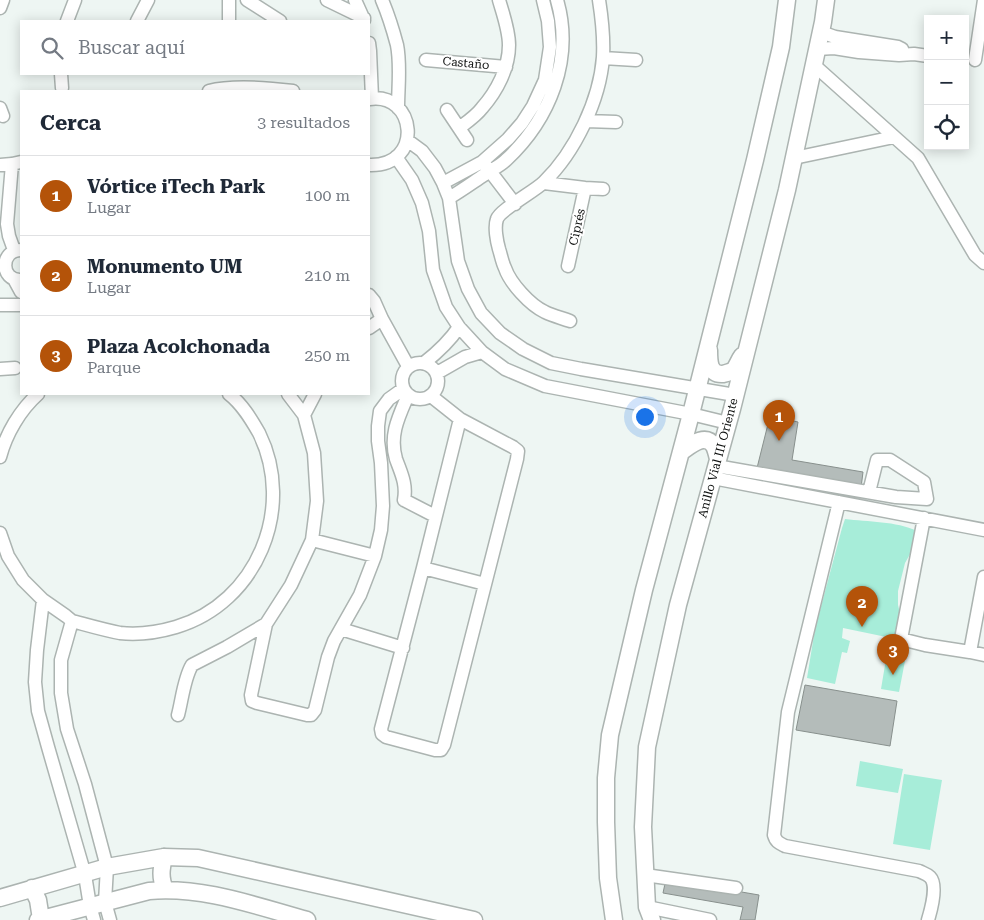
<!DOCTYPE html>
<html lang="es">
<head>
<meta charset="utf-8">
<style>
  body { margin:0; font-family:"Roboto Serif",serif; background:#f6f6f7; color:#1f2937 }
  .controls { position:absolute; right:15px; top:15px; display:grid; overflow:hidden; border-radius:0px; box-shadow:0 2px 12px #0003 }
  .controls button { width:45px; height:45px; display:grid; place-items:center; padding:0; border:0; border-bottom:1px solid #e0e1e3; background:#fff; color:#1f2937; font:25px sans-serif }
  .you { position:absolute; left:644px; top:416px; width:18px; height:18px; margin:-12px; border:4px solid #fff; border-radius:50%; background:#1a73e8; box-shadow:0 0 0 8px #1a73e833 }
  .badge { display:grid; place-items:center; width:32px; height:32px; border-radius:50%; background:#b45309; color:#fff; font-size:16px; font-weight:700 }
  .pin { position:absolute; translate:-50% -41px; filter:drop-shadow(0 1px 2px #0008) }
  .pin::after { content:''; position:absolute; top:26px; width:18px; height:15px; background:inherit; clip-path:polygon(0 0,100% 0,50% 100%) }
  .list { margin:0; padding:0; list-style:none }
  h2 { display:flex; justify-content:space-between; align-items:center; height:65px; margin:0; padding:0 20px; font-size:21px }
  h2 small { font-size:16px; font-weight:400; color:#747a83 }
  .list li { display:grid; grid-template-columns:32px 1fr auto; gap:15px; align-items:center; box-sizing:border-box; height:80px; padding:0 20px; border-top:1px solid #e0e1e3 }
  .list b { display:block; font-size:19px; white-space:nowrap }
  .list p { margin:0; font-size:16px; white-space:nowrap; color:#747a83 }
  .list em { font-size:16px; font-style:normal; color:#747a83 }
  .icon { flex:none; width:28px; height:28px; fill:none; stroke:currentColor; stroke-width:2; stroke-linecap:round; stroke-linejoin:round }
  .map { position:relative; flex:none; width:984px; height:920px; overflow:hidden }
  .search { position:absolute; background:#fff; box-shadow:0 2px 12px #0003; left:20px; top:20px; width:350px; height:55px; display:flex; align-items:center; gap:12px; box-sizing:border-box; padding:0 18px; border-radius:0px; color:#747a83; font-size:19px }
  .panel { position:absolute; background:#fff; box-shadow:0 2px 12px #0003; left:20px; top:90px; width:350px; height:305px; border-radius:0px }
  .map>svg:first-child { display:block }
</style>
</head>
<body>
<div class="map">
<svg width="984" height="920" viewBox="0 0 984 920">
  <rect width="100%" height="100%" fill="#eef6f3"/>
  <path fill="#a7edd9" d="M845,519C868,522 896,521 917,531L913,549L905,563L898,591V605L901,617L896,639L843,628L842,638L850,641L847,653L842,652L835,684L807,678L815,629L842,528Z
    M886,659L905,661L899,692L881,689Z
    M860,761L903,769L898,793L856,786Z
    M904,774L942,780L930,850L893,844Z"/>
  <path fill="#b4bcba" stroke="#88908d" d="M770,416L798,422L792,460L863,472L861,488L756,472Z
    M805,685L897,701L890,746L796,730Z
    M666,879L759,895L755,920H740L743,907L663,893Z"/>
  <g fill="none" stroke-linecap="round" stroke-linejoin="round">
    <g stroke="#acb4b1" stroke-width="15">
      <path id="minor" d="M229,0V21
        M247,0L280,21
        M327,0L364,18
        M355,0L364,20
        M382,0C388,14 393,30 397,45C401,65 398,88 398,108
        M0,8L3,0
        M67,21L75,0
        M137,21L148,0
        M821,32L835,37L898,47L902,49
        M369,43L370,51L372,98
        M817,49L834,48L859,52L899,55L914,54L928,56
        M603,58L636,60
        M426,60L506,67
        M975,60L984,0
        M814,65L918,158L975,255L984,263
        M61,74L62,88
        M209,91C232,85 269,88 293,91
        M369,99C416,91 425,167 369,165
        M0,108L3,116
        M447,110L467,140
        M586,121L616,122
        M459,128C467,122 476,116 482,108C497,91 509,68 509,45C509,30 503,14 499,0
        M407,140L422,151L435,168L443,183L449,198L458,261L468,289L481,313L500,333L523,349L551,363L581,369L735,395
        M396,157L412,180L422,203L429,231L433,270L446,307L459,327L482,352L505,369L545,386L691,414L728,423
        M794,158L894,137
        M12,164L7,224L9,236L14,250
        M0,165L12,164L21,162
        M486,166L515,204
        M443,183L482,162L508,139L522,123L533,106L545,80L550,47L548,21L543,0
        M544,183L585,188L603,189
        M449,198C461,191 472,183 484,175C491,170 500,166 506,160C550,119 574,59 557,0
        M21,250C0,250 0,281 21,280
        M568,266L585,188
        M15,281L21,292
        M369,295L374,301L382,319L408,366
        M0,305H21
        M570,321C562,318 553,316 545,312C530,305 510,283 505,268C502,262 501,255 499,249C497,242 494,227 497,219C500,210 535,191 544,182C575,152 600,100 603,57C604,38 602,19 599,0
        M369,328L382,319
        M402 381a18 18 0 1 1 36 0a18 18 0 1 1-36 0Z
        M424,363C438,352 449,342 459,327
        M0,369L15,368
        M437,373L465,357L482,352
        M431,396L460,419L513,447L518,451L517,459L444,745L441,750H435L386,737L382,734L381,729L423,568L460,419
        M304,415L315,394
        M0,457C6,434 20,410 38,394
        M716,466L896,497L927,499L924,482L890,460H877L869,492
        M713,478L984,530
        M404,500C407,484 401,473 396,459C389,435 399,416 408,395
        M404,500L435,516
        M839,502L788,712L774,835C776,842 779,843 785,846L919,871C923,873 927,874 930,877C938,885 931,910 928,920
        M924,518L901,639L925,645L970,652L984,577
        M0,533L8,556L23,580L43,600L66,616L72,621C87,625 104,630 120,633C138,635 159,632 176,627C257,603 296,508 259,433C251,419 242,404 229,394
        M312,540L375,556
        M423,568L485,584
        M43,600L37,650L35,682L38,711L48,747L85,875L90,906L94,920
        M72,621L61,660V693L67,729L85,784L107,867L105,902L110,920
        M266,624L251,695L252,701L257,703L307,715H311L315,710L328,657L334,641L360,595L375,556L381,530L383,506L381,463L378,441V426L380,411L389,399L403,389
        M341,629L403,648
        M970,652L984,655
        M178,715C182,700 184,678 192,665L227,647L266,624L291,585L312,540L317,501L314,453L304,415L288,394
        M645,875L736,888
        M647,907L710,920"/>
    </g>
    <g stroke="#acb4b1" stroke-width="19">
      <path id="major" d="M709,350C709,361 709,375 723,374C727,373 731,372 734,370C737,366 739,360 742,356
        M681,452C690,446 705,432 714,446C716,450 717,455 718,459
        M164,857C161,870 160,877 165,890
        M32,888L38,900L41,919
        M0,898L107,867L164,857L198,858L474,920
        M38,920L149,891C202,886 256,906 307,920
        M614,920L608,878L606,822V778L610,735L644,590L691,414L755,160L781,47L787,0
        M652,920L647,907L643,827L647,747L678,605L732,409L787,190L823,22L826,0"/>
    </g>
    <use href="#minor" stroke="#fff" stroke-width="12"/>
    <use href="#major" stroke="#fff" stroke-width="16"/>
  </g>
  <g text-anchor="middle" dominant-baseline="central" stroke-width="4" stroke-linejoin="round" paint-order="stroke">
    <g font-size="12" fill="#101211" stroke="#fff">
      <text transform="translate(466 63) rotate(5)">Castaño</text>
      <text transform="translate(577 227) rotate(-77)">Ciprés</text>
      <text transform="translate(718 458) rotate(-75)">Anillo Vial III Oriente</text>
    </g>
  </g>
</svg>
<div class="controls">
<button>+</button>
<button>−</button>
<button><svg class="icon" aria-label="locate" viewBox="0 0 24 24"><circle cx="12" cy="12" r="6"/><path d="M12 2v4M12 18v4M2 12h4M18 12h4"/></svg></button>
</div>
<div class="you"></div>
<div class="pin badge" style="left:779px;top:441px">1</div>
<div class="pin badge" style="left:862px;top:627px">2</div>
<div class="pin badge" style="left:893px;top:675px">3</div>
<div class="search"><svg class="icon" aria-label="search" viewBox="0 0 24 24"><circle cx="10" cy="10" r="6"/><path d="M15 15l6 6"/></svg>Buscar aquí</div>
<section class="panel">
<h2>Cerca<small>3 resultados</small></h2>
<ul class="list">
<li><span class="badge">1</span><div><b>Vórtice iTech Park</b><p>Lugar</p></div><em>100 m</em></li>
<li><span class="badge">2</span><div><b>Monumento UM</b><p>Lugar</p></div><em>210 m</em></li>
<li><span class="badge">3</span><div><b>Plaza Acolchonada</b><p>Parque</p></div><em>250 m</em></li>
</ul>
</section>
</div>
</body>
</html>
